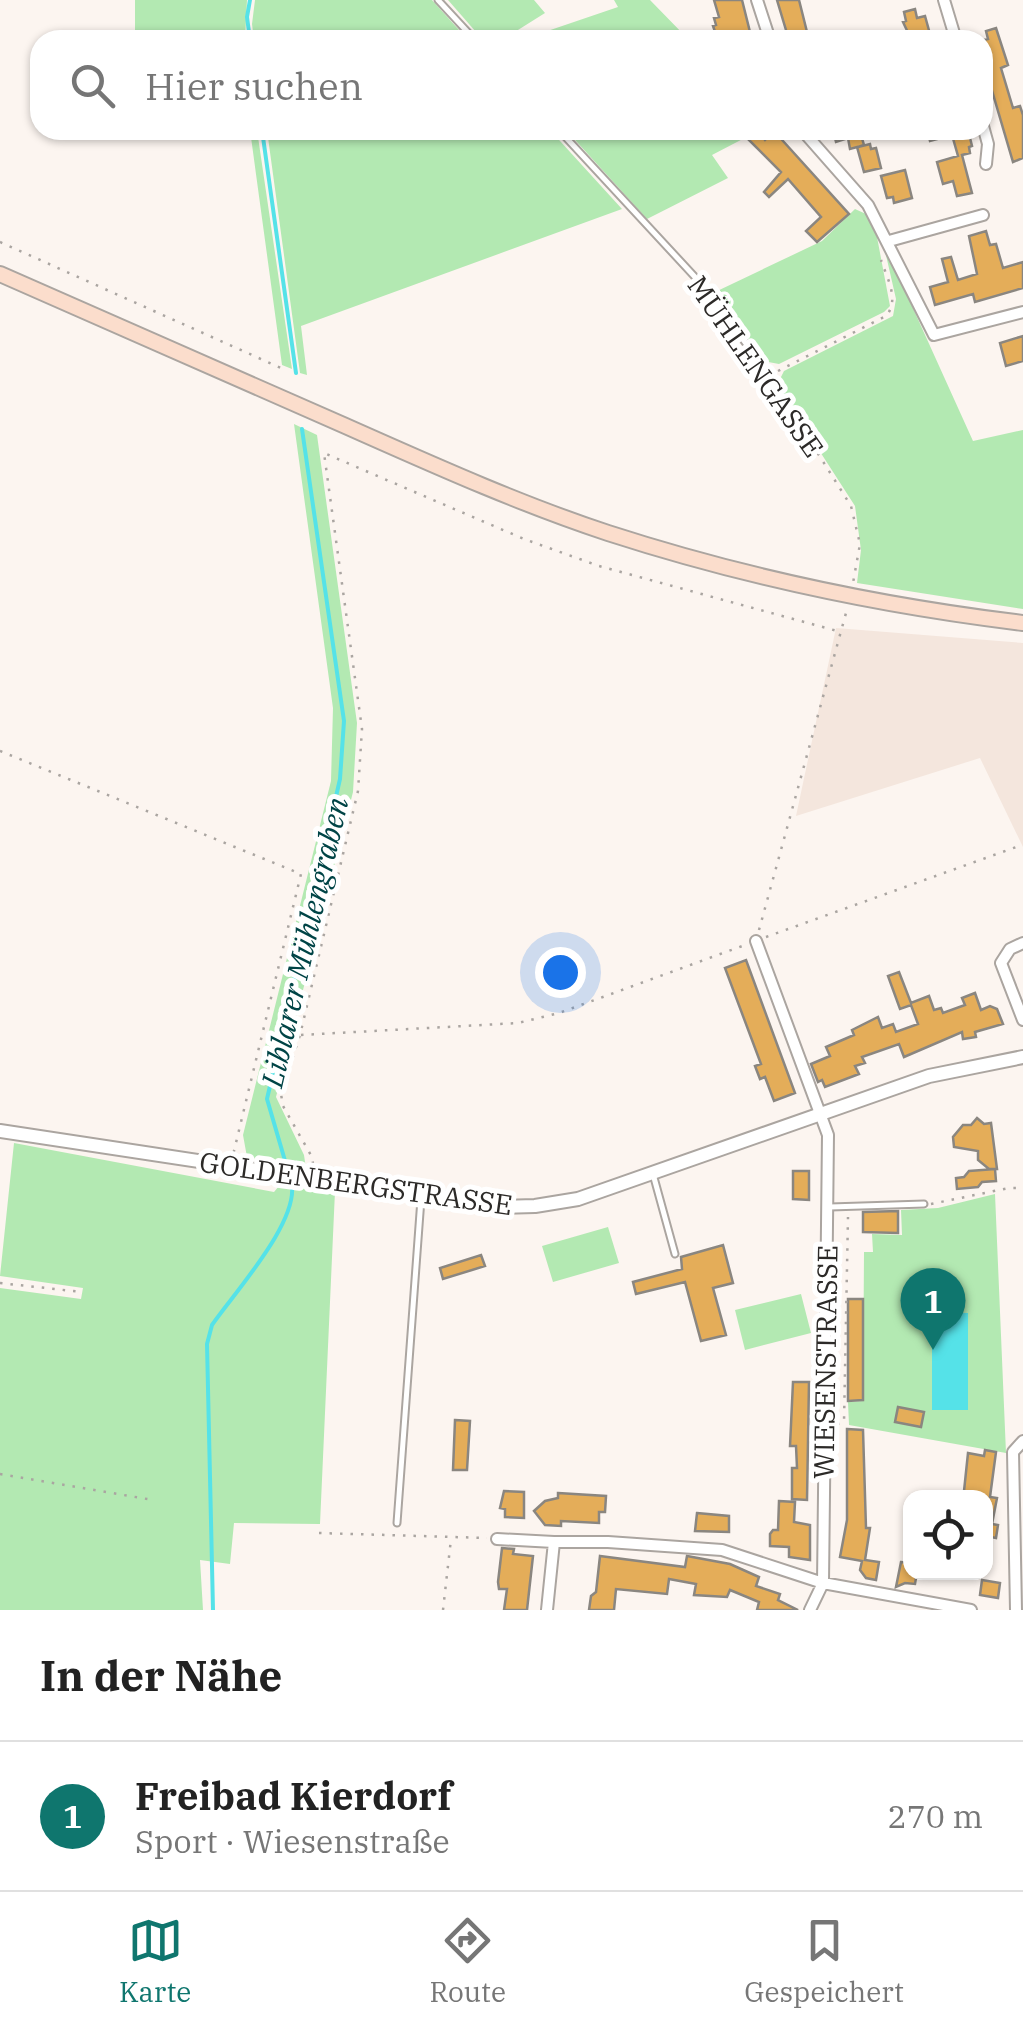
<!DOCTYPE html>
<html lang="de">
<head>
<meta charset="utf-8">
<style>
  body { margin:0; font-family:"IBM Plex Serif",serif; background:#f2f2f2; color:#222 }
  .controls { position:absolute; right:30px; bottom:30px; display:grid; overflow:hidden; border-radius:20px; box-shadow:0 2px 8px #0004 }
  .controls button { width:90px; height:90px; display:grid; place-items:center; padding:0; border:0; border-bottom:2px solid #e0e0e0; background:#fff; color:#222; font:50px sans-serif }
  .you { position:absolute; left:560px; top:972px; width:35px; height:35px; margin:-25px; border:8px solid #fff; border-radius:50%; background:#1a73e8; box-shadow:0 0 0 15px #1a73e833 }
  .badge { display:grid; place-items:center; width:65px; height:65px; border-radius:50%; background:#0f766e; color:#fff; font-size:32px; font-weight:700 }
  .pin { position:absolute; translate:-50% -82px; filter:drop-shadow(0 2px 5px #0008) }
  .pin::after { content:''; position:absolute; top:52px; width:35px; height:30px; background:inherit; clip-path:polygon(0 0,100% 0,50% 100%) }
  .list { margin:0; padding:0; list-style:none }
  h2 { display:flex; justify-content:space-between; align-items:center; height:130px; margin:0; padding:0 40px; font-size:42px }
  h2 small { font-size:32px; font-weight:400; color:#767676 }
  .list li { display:grid; grid-template-columns:65px 1fr auto; gap:30px; align-items:center; box-sizing:border-box; height:150px; padding:0 40px; border-top:2px solid #e0e0e0 }
  .list b { display:block; font-size:38px; white-space:nowrap }
  .list p { margin:0; font-size:32px; white-space:nowrap; color:#767676 }
  .list em { font-size:32px; font-style:normal; color:#767676 }
  .icon { flex:none; width:55px; height:55px; fill:none; stroke:currentColor; stroke-width:2; stroke-linecap:round; stroke-linejoin:round }
  .map { position:relative; flex:none; width:1023px; height:1610px; overflow:hidden }
  .search { position:absolute; background:#fff; box-shadow:0 2px 8px #0004; left:30px; right:30px; top:30px; height:110px; display:flex; align-items:center; gap:25px; box-sizing:border-box; padding:0 35px; border-radius:30px; color:#767676; font-size:38px }
  .sheet { height:280px; background:#fff }
  nav { display:flex; justify-content:space-around; align-items:center; box-sizing:border-box; height:140px; border-top:2px solid #e0e0e0; background:#fff; font-size:28px; color:#767676 }
  nav a { display:grid; justify-items:center; gap:5px }
  nav .on { color:#0f766e }
  .map>svg:first-child { display:block }
</style>
</head>
<body>
<div class="map">
<svg width="1023" height="1610" viewBox="0 0 1023 1610">
  <rect width="100%" height="100%" fill="#fcf5f0"/>
  <path fill="#f4e6dd" d="M836,628L1023,643V847L980,758L796,816Z"/>
  <path fill="#b3e9b2" d="M135,0H247L245,40H135Z
    M255,0H432L468,40H254L252,24Z
    M448,0H534L545,13L502,40H483Z
    M614,0H650L689,40H521L618,7Z
    M250,130H257L292,369L282,365Z
    M267,130H550L622,209L301,326L307,375L300,373Z
    M566,130H760L712,155L728,178L647,219Z
    M855,209L866,214L877,237L890,306L884,312L779,364L763,361L713,293L822,241Z
    M883,242L973,441L1023,430V609L857,583L861,550L855,506L777,385L784,371L893,316L896,299Z
    M294,424L317,435L357,723L353,792L276,1097L304,1155L306,1169L247,1157L243,1135L331,781L333,708Z
    M14,1143L274,1192L279,1186L335,1191L320,1524L234,1523L230,1564L200,1560L203,1610H0V1288L81,1299L83,1288L0,1276Z
    M995,1194L1006,1453L849,1425L848,1402L863,1401L864,1252H873L872,1234L902,1235L901,1210L938,1208Z
    M608,1227L619,1263L553,1282L542,1246Z
    M801,1294L811,1333L745,1350L735,1310Z"/>
  <path fill="#55e2e8" d="M932,1312L968,1313V1410H932Z"/>
  <g fill="none" stroke-linecap="round" stroke-linejoin="round">
    <path stroke="#55e2e8" stroke-width="4" d="M250,40L247,17L250,0
      M262,130L296,373
      M288,1171L267,1099L340,779L344,721L302,429
      M213,1610L207,1344L212,1325C234,1293 302,1219 291,1181"/>
  </g>
  <path fill="#e4ad59" stroke="#8a8680" stroke-width="2.5" d="M714,0H742L752,40H718L713,26L716,25L714,18L719,17Z
    M777,0H799L809,40H789Z
    M915,9L917,18L925,16L930,34L911,39L903,22L906,21L904,12Z
    M996,28L1008,65L1001,68L1013,108L1020,106L1023,115V158L1013,162L983,60V40L988,39L986,31Z
    M833,130H866L867,133L861,135L864,145L858,147L870,144L871,149L876,148L881,168L864,172L857,147L850,149L848,138L836,142Z
    M927,130H968L972,146L969,147L970,153L962,155L972,193L957,196L953,181L943,184L937,162L958,156L952,135L930,141Z
    M774,131L849,214L817,242L806,231L821,217L788,179L769,197L764,192L781,172L747,138L758,132L765,140Z
    M905,170L912,198L894,203L893,197L887,198L881,176Z
    M986,231L990,245L996,244L1003,268L1023,262V288L975,302L973,294L935,305L930,287L948,282L942,259L951,257L958,280L977,274L969,236Z
    M1023,336V361L1006,366L1000,343Z
    M746,960L795,1093L774,1101L765,1077L760,1079L755,1066L761,1064L725,968Z
    M899,972L911,1003L929,996L934,1010L941,1008L943,1013L965,1005L962,998L975,993L981,1010L990,1006L997,1009L1003,1024L975,1032L976,1037L963,1039L962,1032L904,1057L899,1044L862,1057L865,1063L855,1066L859,1074L825,1087L822,1080L818,1082L811,1064L830,1056L826,1047L854,1035L852,1030L878,1017L882,1028L893,1024L896,1032L918,1024L911,1005L900,1009L888,976Z
    M977,1118L984,1124L991,1123L997,1169H989L978,1160V1151L954,1147L953,1137L963,1125H971Z
    M995,1169L996,1181L982,1182L978,1187L957,1189L956,1178L964,1177L969,1171Z
    M793,1171H809V1200L793,1199Z
    M898,1211V1233L863,1232V1212Z
    M723,1245L733,1283L713,1288L726,1335L701,1341L685,1282L636,1294L633,1282L682,1269L681,1257Z
    M481,1255L485,1266L443,1279L440,1268Z
    M848,1299H863V1400L848,1401Z
    M793,1382H809L807,1500L792,1499V1468H797L796,1446H790Z
    M898,1407L924,1412L921,1427L895,1422Z
    M455,1420L470,1421L467,1470H453Z
    M847,1429L863,1430L866,1528H870L865,1560L879,1562L876,1580L866,1578L860,1570L862,1561L840,1557L847,1520Z
    M985,1450L996,1452L990,1497L997,1498L992,1524L998,1525L996,1538L986,1536V1498H970L971,1493L964,1491L968,1453L984,1456Z
    M504,1491L524,1492V1518L505,1517V1509L500,1508Z
    M558,1493L606,1496L605,1512H599V1523L561,1521V1526L545,1525L534,1511L545,1501L558,1498Z
    M779,1501L795,1502L794,1522L810,1525V1560L789,1557V1547L770,1546V1534L773,1530H778Z
    M697,1513L729,1516V1532L695,1531Z
    M502,1548L514,1549L513,1554L533,1556L527,1610H504L507,1589H499L498,1582Z
    M600,1556L685,1567L687,1556L730,1564L759,1577L756,1586L780,1594L778,1600L798,1610H757L759,1602L730,1590L727,1597L694,1595L696,1584L669,1579L667,1594L616,1589L614,1610H589L591,1596L596,1592Z
    M901,1562L910,1563V1572H917L915,1584L905,1583L896,1587Z
    M982,1580L1000,1583L998,1598L980,1595Z"/>
  <g fill="none" stroke-linecap="round" stroke-linejoin="round">
    <g stroke="#aba5a0" stroke-width="9">
      <path id="service" d="M438,0L475,40
        M559,130L707,290L769,375
        M653,1174L675,1254
        M830,1207L924,1204
        M397,1523L421,1199"/>
    </g>
    <g stroke="#aba5a0" stroke-width="14">
      <path id="minor" d="M757,0L770,40
        M944,0L956,40
        M983,126L988,144L986,164
        M802,130L868,205L934,335L1023,312
        M889,241L983,215
        M756,941L828,1135L823,1583L810,1610
        M1023,943L1010,949L1001,963L1023,1020
        M497,1539L554,1542
        M547,1610L554,1542H608L722,1550L823,1583L971,1610
        M1016,1610L1013,1452L1023,1441"/>
    </g>
    <g stroke="#aba5a0" stroke-width="16">
      <path id="tertiary" d="M0,1131L502,1207L535,1206L578,1199L929,1076L1023,1057"/>
    </g>
    <g stroke="#aba5a0" stroke-width="18">
      <path id="secondary" d="M0,274C114,324 227,374 341,424C429,463 517,503 608,533C744,577 882,606 1023,623"/>
    </g>
    <path stroke="#aaa5a1" stroke-width="2.5" stroke-dasharray="2.5 8" stroke-linecap="butt" d="M0,242L281,368
      M778,371L886,316C900,300 887,278 881,260
      M773,382L851,506L860,544L853,583
      M0,751L301,874L233,1155
      M759,930L846,613
      M766,937L1019,846
      M301,1035L518,1023L559,1013L745,945
      M313,1164L312,1157L283,1106L281,1094L300,1035L358,791L362,729L324,453L524,539L599,566L841,632
      M931,1204L1009,1188H1023
      M0,1283L82,1292
      M837,1424L844,1422L848,1217
      M0,1474L153,1500
      M319,1533L487,1538
      M443,1610L451,1539"/>
    <use href="#service" stroke="#fff" stroke-width="5"/>
    <use href="#minor" stroke="#fff" stroke-width="10"/>
    <use href="#tertiary" stroke="#fff" stroke-width="12"/>
    <use href="#secondary" stroke="#fbddcc" stroke-width="14"/>
  </g>
  <g text-anchor="middle" dominant-baseline="central" stroke-width="10" stroke-linejoin="round" paint-order="stroke">
    <g font-size="28" fill="#2c2a28" stroke="#fff">
      <text transform="translate(756 366) rotate(55)">MÜHLENGASSE</text>
      <text transform="translate(356 1183) rotate(8)">GOLDENBERGSTRASSE</text>
      <text transform="translate(825 1362) rotate(-89)">WIESENSTRASSE</text>
    </g>
    <g font-size="30" font-style="italic" fill="#004446" stroke="#fff">
      <text transform="translate(304 942) rotate(-77)">Liblarer Mühlengraben</text>
    </g>
  </g>
</svg>
<div class="controls">
<button><svg class="icon" aria-label="locate" viewBox="0 0 24 24"><circle cx="12" cy="12" r="6"/><path d="M12 2v4M12 18v4M2 12h4M18 12h4"/></svg></button>
</div>
<div class="you"></div>
<div class="pin badge" style="left:933px;top:1350px">1</div>
<div class="search"><svg class="icon" aria-label="search" viewBox="0 0 24 24"><circle cx="10" cy="10" r="6"/><path d="M15 15l6 6"/></svg>Hier suchen</div>
</div>
<section class="sheet">
<h2>In der Nähe<small></small></h2>
<ul class="list">
<li><span class="badge">1</span><div><b>Freibad Kierdorf</b><p>Sport · Wiesenstraße</p></div><em>270 m</em></li>
</ul>
</section>
<nav>
<a class="on"><svg class="icon" aria-label="map" viewBox="0 0 24 24"><path d="M3 6l6-2 6 2 6-2v14l-6 2-6-2-6 2zM9 4v14M15 6v14"/></svg>Karte</a>
<a><svg class="icon" aria-label="directions" viewBox="0 0 24 24"><path d="M12 3l9 9-9 9-9-9zM9 14v-3h6M13 9l2 2-2 2"/></svg>Route</a>
<a><svg class="icon" aria-label="saved" viewBox="0 0 24 24"><path d="M7 4h10v16l-5-4-5 4z"/></svg>Gespeichert</a>
</nav>
</body>
</html>
